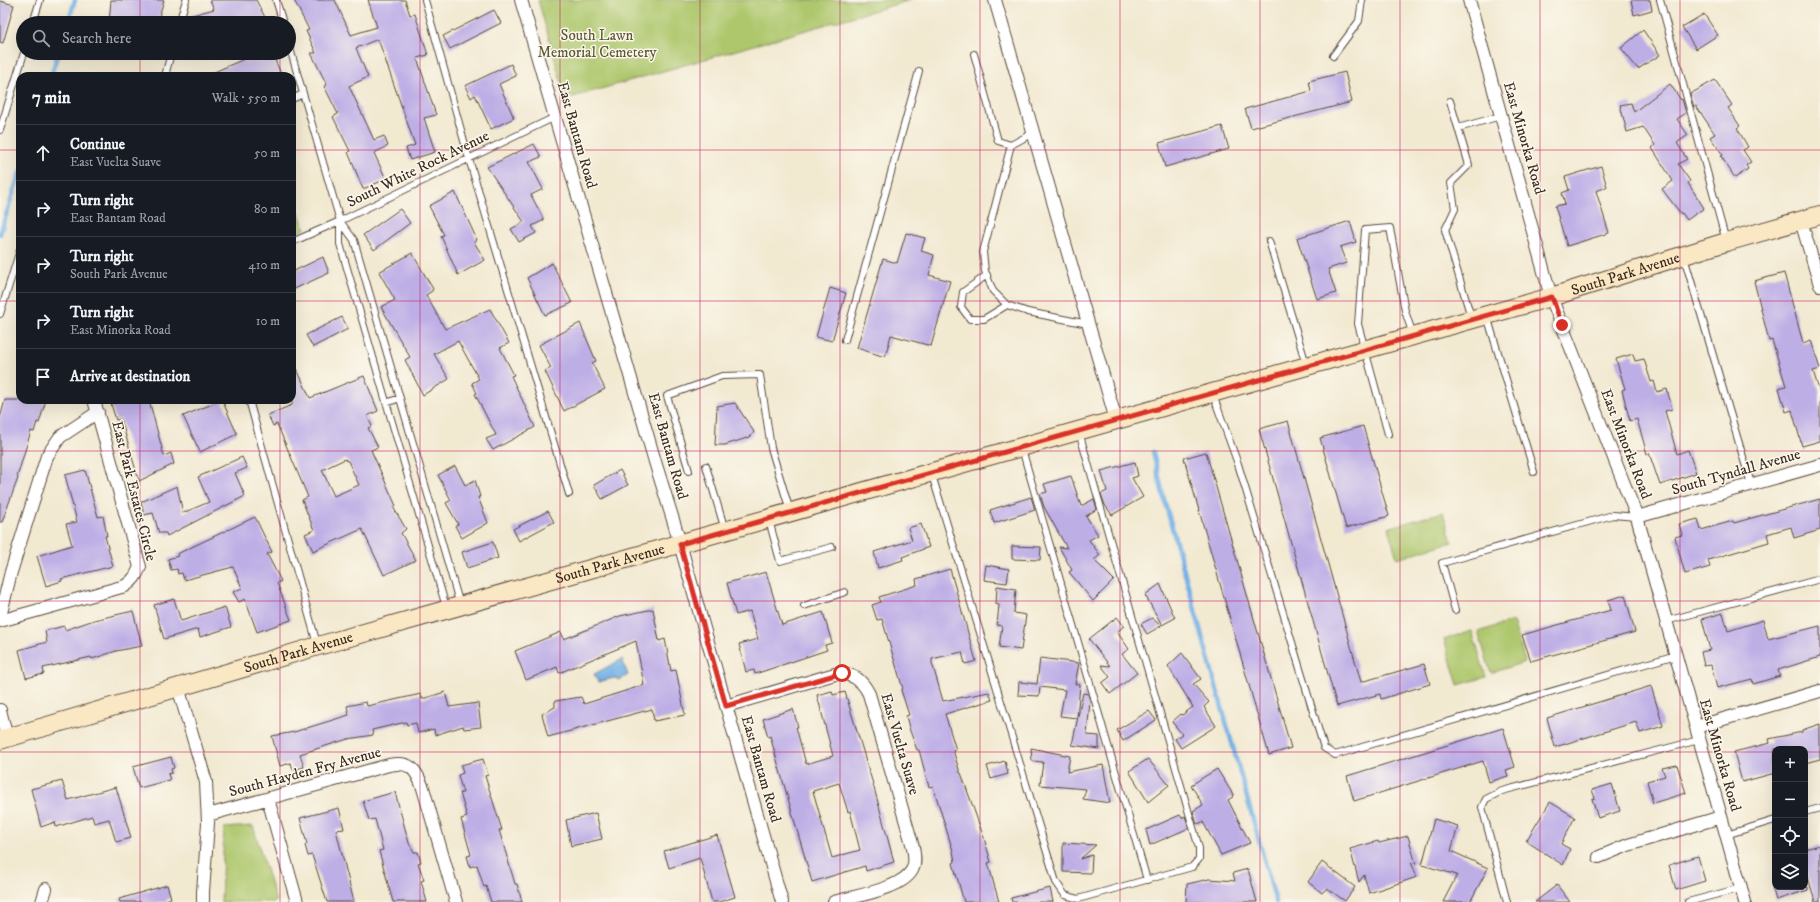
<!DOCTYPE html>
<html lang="en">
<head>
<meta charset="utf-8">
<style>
  body { margin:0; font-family:"IM FELL DW Pica",serif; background:#20242c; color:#f1f3f6 }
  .controls { position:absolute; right:12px; bottom:12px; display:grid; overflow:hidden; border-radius:8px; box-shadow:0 4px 16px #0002 }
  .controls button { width:36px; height:36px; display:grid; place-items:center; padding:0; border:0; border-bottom:1px solid #363941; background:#171b24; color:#f1f3f6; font:20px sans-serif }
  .stop { position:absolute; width:12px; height:12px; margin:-9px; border:3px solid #d93025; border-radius:50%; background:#fff }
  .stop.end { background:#d93025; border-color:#fff; box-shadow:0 1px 4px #0008 }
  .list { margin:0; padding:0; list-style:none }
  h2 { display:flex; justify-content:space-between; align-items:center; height:52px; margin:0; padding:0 16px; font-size:17px }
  h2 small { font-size:13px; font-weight:400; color:#9ea1a6 }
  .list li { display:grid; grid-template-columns:26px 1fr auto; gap:12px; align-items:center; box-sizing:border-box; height:56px; padding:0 16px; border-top:1px solid #363941 }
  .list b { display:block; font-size:15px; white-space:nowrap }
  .list p { margin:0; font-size:13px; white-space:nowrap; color:#9ea1a6 }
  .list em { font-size:13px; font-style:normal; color:#9ea1a6 }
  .icon { flex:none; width:22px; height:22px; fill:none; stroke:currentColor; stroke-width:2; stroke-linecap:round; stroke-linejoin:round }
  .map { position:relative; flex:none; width:1820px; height:902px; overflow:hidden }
  .search { position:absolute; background:#171b24; box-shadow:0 4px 16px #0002; left:16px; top:16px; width:280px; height:44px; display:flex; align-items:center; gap:10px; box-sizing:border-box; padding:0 14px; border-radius:22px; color:#9ea1a6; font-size:15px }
  .panel { position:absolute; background:#171b24; box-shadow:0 4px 16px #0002; left:16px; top:72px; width:280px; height:332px; border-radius:12px }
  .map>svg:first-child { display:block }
</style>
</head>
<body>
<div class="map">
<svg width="1820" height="902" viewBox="0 0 1820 902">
  <rect width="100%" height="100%" fill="#fbf7ec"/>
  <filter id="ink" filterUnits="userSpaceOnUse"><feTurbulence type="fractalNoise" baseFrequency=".025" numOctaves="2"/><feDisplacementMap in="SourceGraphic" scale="8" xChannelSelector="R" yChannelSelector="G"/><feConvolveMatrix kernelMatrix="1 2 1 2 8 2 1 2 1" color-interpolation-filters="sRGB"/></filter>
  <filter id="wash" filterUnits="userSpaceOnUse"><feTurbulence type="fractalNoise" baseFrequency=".012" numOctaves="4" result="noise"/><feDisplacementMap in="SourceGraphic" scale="16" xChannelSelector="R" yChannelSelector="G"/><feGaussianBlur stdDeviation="0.9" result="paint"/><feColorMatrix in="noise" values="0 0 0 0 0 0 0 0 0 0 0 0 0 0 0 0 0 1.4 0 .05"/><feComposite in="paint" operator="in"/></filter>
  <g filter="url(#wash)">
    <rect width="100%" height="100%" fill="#f2e9d1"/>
    <path fill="#aec76d" stroke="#747846" d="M538,0H911L566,99Z
      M295,203L305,229L292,235V204Z
      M1443,512L1452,542L1397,558L1388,528Z
      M1513,621L1525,662L1491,673L1478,632Z
      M1472,631L1486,677L1458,685L1444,639Z
      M253,826L276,902H221L224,828Z"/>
    <path fill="#73b1e6" stroke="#576e82" d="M622,659L628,675L620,680L614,678L598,682L594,674Z"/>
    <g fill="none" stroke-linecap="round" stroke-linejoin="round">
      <path stroke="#73b1e6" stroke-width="4.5" d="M68,23L75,0
        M51,76L58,53
        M0,234L20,172
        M1153,452L1163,495L1276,902"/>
    </g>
    <g id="blocks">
      <path fill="#beaee6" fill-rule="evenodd" d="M111,0H164L157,23H109Z
        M210,0H256L268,23H184L185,17L214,9Z
        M294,0H335L351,35L377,27L368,0H405L410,15L415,14L428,55L417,58L436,115L424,118L435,152L410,160L406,148L415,145L378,39L356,48L368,77L349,86L374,140L384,136L388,146L374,153L386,179L363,189L348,152L350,151L333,117L338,114L324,86L327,85L311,53H316L306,31L309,30Z
        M1631,0H1650L1652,10L1634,15Z
        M0,1L14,5L3,43L0,42Z
        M494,10L501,23L450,49L443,36Z
        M1704,14L1718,35L1696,49L1682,27Z
        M1643,30L1660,55L1638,69L1621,48Z
        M258,53H272L282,76H205Z
        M511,64L516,76L499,84L514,118L491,129L475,95L471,98L465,86Z
        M1345,72L1352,102L1251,128L1245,109L1311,91L1309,81Z
        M1715,80L1732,105L1728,108L1740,126L1737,128L1748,147L1743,150L1751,162L1746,165L1748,169L1735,178L1721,156L1723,155L1710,137L1715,134L1696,106L1694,107L1690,94Z
        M1670,84L1681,100L1682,99L1686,113L1677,119L1688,135L1677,143L1687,159L1678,164L1690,181L1688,183L1704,208L1687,220L1682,213L1681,214L1662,189L1673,181L1652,148L1655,145L1643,127L1627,132L1620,105L1631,103L1634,112Z
        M1222,126L1229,149L1165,167L1159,143Z
        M534,144L541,157L529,162L543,189L531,195L544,220L532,226L536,233L519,242L511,229L524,222L487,167Z
        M1601,166L1607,187L1596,191L1609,233L1567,246L1555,206L1565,204L1562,193L1569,190L1565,177Z
        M455,192L477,240L474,242L485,260L458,275L441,236L444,235L429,206Z
        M400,209L410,223L374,250L363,235Z
        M1350,221L1356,242L1340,247L1346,263L1328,269L1336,293L1317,299L1297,238Z
        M906,233L925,238L921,251L934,255L929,275L950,281L931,346L891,335L885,357L857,348L883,259L897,263Z
        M412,253L433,289L432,291L426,295L445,329L490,309L509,343L500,348L514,375L511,376L535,427L493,450L486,439L496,435L475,394L477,393L472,383L479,379L458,341L434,354L449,379L423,395L405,360L410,357L381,307L395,300L379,272Z
        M323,257L329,273L292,290V272Z
        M552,263L572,303L545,315L527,278Z
        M1784,273L1803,343L1811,340L1820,369L1813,371L1820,393V441L1802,446L1792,410L1786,412L1779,388L1786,386L1772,340L1769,341L1754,281Z
        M830,288L846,293L832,341L816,337Z
        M342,317L348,329L313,347L306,335Z
        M580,323L596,361L592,363L605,389L564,411L545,371L551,368L539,345Z
        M1633,354L1635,361L1644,359L1651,382L1654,381L1657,392L1667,389L1672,409L1665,411L1677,454L1688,450L1696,473L1660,485L1649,453L1647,454L1637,419L1630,421L1622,390L1625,389L1616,359Z
        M292,358L310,398L364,376L378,411L367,416L372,426L368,428L378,447L371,450L396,506L393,507L406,529L401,533L416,560L384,575L362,529L313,551L305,534L314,530L302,500L308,497L277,424L273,426L268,415L292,405ZM345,459L347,461H348L359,485L334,496L322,470Z
        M5,400H46L39,423L37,422L34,432L31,431L17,477L18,478L2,522H0V418Z
        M118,400H149L164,456L171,453L174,464L139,481L121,419L116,420L111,404L119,402Z
        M222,400L237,434L200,452L183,416Z
        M735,403L754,432L750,437L725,445H715L717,406Z
        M1288,421L1361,682L1424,664L1430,684L1381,699L1380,694L1337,706L1259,429Z
        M1363,426L1389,516L1346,528L1320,438Z
        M1206,452L1291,748L1269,755L1184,458Z
        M242,457L247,468L235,473L245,496L167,536L166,533H159L153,513L144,515L141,502L177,486L183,513L209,502L198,477Z
        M1135,462L1138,476L1132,478L1143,497L1112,515L1105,505L1101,494L1107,491L1101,471Z
        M455,466L465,485L475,480L480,497H478L488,523L462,538L455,526L458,524L446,503L451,500L438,475Z
        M85,470L98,517L103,516L107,536H105L113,566L61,579L62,581L46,586L37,556L72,545L66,524L77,522L65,475Z
        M620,470L628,485L602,499L594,485Z
        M1071,476L1081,506L1094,499L1097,509L1086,516L1098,535L1089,540L1100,555L1094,560L1114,580L1093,601L1069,572L1072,570L1059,547L1067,548L1044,507L1040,494L1047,492L1044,484Z
        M1031,497L1035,510L994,523L990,510Z
        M1820,499V530L1794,538L1791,527L1767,534L1769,542L1708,560L1710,567L1685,574L1675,537L1682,535L1679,524L1698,519L1701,530L1733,521L1734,523Z
        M548,511L554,522L519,541L513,529Z
        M255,517L272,552L267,554L281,581L277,583L291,620L257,632L245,599L239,602L233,592L242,588L233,567L184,580L182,573L178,574L177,569L171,570L168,559L178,556L177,554Z
        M921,524L929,547L902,557L903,560L878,568L874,552L912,540L908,528Z
        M493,542L498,558L467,568L462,552Z
        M1012,546L1041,547L1040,560L1012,559Z
        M986,565L1009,569L1007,583L984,580Z
        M950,569L976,661L965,664L962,652L932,659V663L943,701L989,692L992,700L945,714L956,750H953L960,773H961L984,838L991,862L988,863L999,902H964L953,863L955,862L953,851L933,786L929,787L919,750H917L910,731L906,716L909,715L901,690L903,689L882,619L877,620L872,605L881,602L879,597L917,585L916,579Z
        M766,572L782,625L823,612L832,643L825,645L827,650L755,674L754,670L746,672L739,644L758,639L750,611L736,615L727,583Z
        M1160,584L1175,618L1162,625L1145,595Z
        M997,586L1016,589L1014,613L1026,615L1021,650L999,647L1002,626L997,625L999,605L996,604Z
        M1625,595L1635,632L1531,661L1522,635L1611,610L1608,600Z
        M174,599L181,621L225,607L231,627L200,637L198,629L164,639L154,605Z
        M653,609L659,641L665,639L671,671L676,670L685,715L654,721L652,709L548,737L542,714L555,707V701L581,697L584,704L644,685L636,641L559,673L557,667L526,680L515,651L561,632L564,639L620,616Z
        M133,611L142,646L116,651L92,659L91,657L43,668L44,674L26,678L19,650L47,642L45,631L64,626L65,630L94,620Z
        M1723,613L1728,631L1763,620L1768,639L1820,626V657L1778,670L1780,676L1753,684L1752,679L1717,688L1711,665L1704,666L1701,652L1710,650L1702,619Z
        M1117,617L1124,626L1117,632L1129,649L1122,654L1137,673L1110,694L1102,683L1110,677L1101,665L1110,666L1089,639Z
        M1152,618L1161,626L1147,634L1141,624Z
        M1182,653L1201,679L1193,684L1209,702L1204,707L1216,726L1181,748L1175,739L1182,734L1172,722L1181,714L1182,715L1193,707L1168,666Z
        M1040,658L1079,663L1075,684L1080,685L1077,718L1060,716L1065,690L1040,687L1039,696L1018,695L1019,682L1037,684Z
        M1651,686L1663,726L1640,733L1636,722L1555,747L1547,718Z
        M832,691L833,695L845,692L873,784L894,862L866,871L865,866L812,882L770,736L768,737L763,719L793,709L798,727H796L806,764L833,756L817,695ZM839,783L848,812L850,811L860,850L832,858L813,791Z
        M445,692L449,707L478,703L481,727L464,729L463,726L435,735L434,729L418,733L416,723L407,725L406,722L372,730L373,735L348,739L300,754L304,767L293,770L291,763L280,766L272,736L294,732L349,715L347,706L366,702L367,706L421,694L422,699Z
        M1083,693L1088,694L1090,701L1087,735L1099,736V749L1072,745Z
        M1149,711L1156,720L1123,741L1117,730Z
        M1820,724V759L1805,763V749H1775V773L1742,782L1734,752L1770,743L1769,739L1802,732V730Z
        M1503,728L1515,767L1506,770L1508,776L1489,782L1483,761L1354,801L1347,776Z
        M1031,748L1070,756L1067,772L1103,765L1110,803L1083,799L1086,789L1040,785L1043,762L1032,761Z
        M171,757L174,768L171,769L172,773L168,774L170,780L139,788L133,767Z
        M483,759L488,775L485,776L502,830H499L515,884H517L522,902H491L486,886L484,887L477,865L470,867L467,856L471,855L461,819L467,817L460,793H463L458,775L463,773L461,765Z
        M1148,759L1169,785L1148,802L1129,771Z
        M1005,761L1008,774L991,779L987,766Z
        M1677,765L1686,793L1653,803L1647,781L1665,776L1662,768Z
        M1217,769L1234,796L1228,800L1250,843L1221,855L1203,822L1197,824L1193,811L1203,805L1191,785Z
        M62,781L68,800L116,787L131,838L116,842L109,819L94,823L92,816L56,827L55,822L41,827L31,789Z
        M1612,784L1620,811L1598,818L1592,799L1595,798L1592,790Z
        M395,792L409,843L414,852H418L421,862L418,863L424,880L421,881L427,902H393L379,851L383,850L375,819L369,820L363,801Z
        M1550,802L1575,817L1561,844L1570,849L1563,865L1526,841Z
        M339,808L344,829L336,830L354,902H327L312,855L308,856L305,845L307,844L300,818Z
        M596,813L602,839L571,846L566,820Z
        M1180,815L1182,818L1185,816L1189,828L1150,845L1146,830Z
        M1434,819L1458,826L1451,851L1488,868L1470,902H1443L1457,875L1422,865Z
        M717,835L735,897L719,902H712L700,858L669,868L664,851Z
        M1408,836L1416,864L1411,862L1417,877L1369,893L1364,875L1359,882L1350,849L1378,841L1379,843Z
        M1063,843L1096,845L1080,859L1092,855L1091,873L1063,872Z
        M1820,845V902H1815L1805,866V849Z
        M1698,856L1705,881L1676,890L1669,865Z
        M1322,862L1355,887L1345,901L1327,888L1322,893L1308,882Z
        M1248,869L1257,902H1186L1187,884L1209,879L1235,881L1233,873Z
        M167,885L171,898L166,900L167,902H120L119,899Z
        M1557,885L1570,902H1535Z
        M1772,887H1808V890L1776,900Z
        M1050,888L1053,902H1012L1011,898Z"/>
    </g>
  </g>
  <g filter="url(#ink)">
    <use href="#blocks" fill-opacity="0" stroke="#564739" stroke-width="1"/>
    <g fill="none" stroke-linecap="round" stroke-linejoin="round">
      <g stroke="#564739" stroke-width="8">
        <path id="lane" d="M276,0L283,23
          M425,0L469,159L569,494
          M1660,0L1726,241
          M33,23L40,0
          M179,23L186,0
          M289,45L340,221
          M974,54L998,141L1011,145
          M1333,56L1359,21L1362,0
          M165,76L171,53
          M292,99L303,94
          M1450,101L1458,128
          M0,130L24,53
          M1033,133L1011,145L983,252L985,271L993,291L1007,305L1028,312L1088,324
          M1269,241L1306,364
          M292,242L340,221L555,117
          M1684,257L1751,484
          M987,275L963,292L961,307L970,319H984L1007,305
          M0,314L20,250
          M1487,316L1534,472
          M1471,317L1445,230L1455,209L1451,183L1469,165L1458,128L1501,116
          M845,340L919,71
          M1213,395L1238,464L1324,748L1335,755L1676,655
          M249,400L317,644
          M386,403L400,398
          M1388,434L1358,324L1365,230L1390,228L1405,311L1413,335
          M1022,449L1147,880
          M706,466L725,530
          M689,471L667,396L722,376L760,375L771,448L790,511
          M932,475L1056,882L1065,895L1078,899L1192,867L1199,859V848L1079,432
          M769,520L780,561L832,547
          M804,606L845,592
          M446,607L340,244V221L354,240L460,605
          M1455,610L1442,563L1613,515L1637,517
          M1666,621L1820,579
          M1805,812L1820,808
          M1726,835L1775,820
          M1507,902L1482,807L1486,799L1502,791L1699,740
          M1688,902L1741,888"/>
      </g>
      <g stroke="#564739" stroke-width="14">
        <path id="street" d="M521,0L656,465L674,523L782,902
          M995,0L1116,420
          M1469,0L1551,297L1637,517L1745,902
          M1801,221L1820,285
          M1637,517L1820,465
          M0,617L11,572L47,456L60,437L98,412
          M0,621L125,586C133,581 136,576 140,567L94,400
          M178,687L206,782L208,823L203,892V902
          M726,706L835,674C851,672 862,679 869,694L913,847C914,855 916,861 913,868C905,889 854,896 834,902
          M0,710L7,738
          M1696,727L1820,691
          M268,799L297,902
          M208,815L389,765C410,761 416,769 423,788L456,902
          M1599,857L1628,845L1721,817
          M42,902L46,889"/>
      </g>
      <g stroke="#564739" stroke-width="20">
        <g id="secondary">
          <path id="s1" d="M0,740L318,646L1551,297L1726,242L1820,215"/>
        </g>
      </g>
      <use href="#lane" stroke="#fff" stroke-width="6"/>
      <use href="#street" stroke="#fff" stroke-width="12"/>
      <use href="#secondary" stroke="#fae7c3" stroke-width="18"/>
    </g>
  </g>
  <g fill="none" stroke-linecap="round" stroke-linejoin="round" filter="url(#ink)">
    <path stroke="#d93025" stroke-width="5" d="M842,673L726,706L680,544L1552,297L1562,325"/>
  </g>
  <path fill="none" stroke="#c2185b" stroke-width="1" stroke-opacity="0.55" d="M140,0V23M280,0V23M420,0V902M560,0V902M700,0V902M840,0V902M980,0V902M1120,0V902M1260,0V902M1400,0V902M1540,0V902M1680,0V902M140,53V76M280,53V76M0,150H20M292,150H1820M0,301H20M292,301H1820M140,400V902M280,400V902M0,451H1820M0,601H1820M0,752H1775M1805,752H1820"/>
  <g text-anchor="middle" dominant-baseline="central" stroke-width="3" stroke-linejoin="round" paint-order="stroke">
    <g font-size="15" fill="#5e5936" stroke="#fbf7ec">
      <text x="597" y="35">South Lawn<tspan x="597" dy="17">Memorial Cemetery</tspan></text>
    </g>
    <g font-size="15" fill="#3b2a1e" stroke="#fbf7ec">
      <text transform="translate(577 135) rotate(74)">East Bantam Road</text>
      <text transform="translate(1524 138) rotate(74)">East Minorka Road</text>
      <text transform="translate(418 169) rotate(-26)">South White Rock Avenue</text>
      <text stroke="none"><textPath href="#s1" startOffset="1691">South Park Avenue</textPath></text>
      <text transform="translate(1626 444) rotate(69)">East Minorka Road</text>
      <text transform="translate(668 446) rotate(74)">East Bantam Road</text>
      <text transform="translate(1736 472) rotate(-16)">South Tyndall Avenue</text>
      <text transform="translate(134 491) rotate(76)">East Park Estates Circle</text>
      <text stroke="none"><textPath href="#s1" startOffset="635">South Park Avenue</textPath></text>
      <text stroke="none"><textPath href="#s1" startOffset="311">South Park Avenue</textPath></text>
      <text transform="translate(900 744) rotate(74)">East Vuelta Suave</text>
      <text transform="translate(1720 755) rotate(74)">East Minorka Road</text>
      <text transform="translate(761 769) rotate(74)">East Bantam Road</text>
      <text transform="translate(305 772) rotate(-15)">South Hayden Fry Avenue</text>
    </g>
  </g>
</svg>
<div class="controls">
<button>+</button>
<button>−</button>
<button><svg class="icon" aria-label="locate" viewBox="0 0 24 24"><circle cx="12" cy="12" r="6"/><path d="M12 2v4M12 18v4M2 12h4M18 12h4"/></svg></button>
<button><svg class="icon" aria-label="layers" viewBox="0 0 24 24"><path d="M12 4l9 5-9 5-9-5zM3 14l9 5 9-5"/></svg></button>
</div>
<div class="stop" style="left:842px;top:673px"></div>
<div class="stop end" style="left:1562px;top:325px"></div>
<div class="search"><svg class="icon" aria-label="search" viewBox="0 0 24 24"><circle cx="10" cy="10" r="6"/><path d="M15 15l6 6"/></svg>Search here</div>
<section class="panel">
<h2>7 min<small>Walk · 550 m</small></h2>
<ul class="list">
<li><svg class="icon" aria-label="ahead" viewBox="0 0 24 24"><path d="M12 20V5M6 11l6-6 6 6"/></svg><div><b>Continue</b><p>East Vuelta Suave</p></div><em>50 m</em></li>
<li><svg class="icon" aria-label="right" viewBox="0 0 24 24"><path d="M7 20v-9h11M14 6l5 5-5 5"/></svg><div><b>Turn right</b><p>East Bantam Road</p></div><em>80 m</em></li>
<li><svg class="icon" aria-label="right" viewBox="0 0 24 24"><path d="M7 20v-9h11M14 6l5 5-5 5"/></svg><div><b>Turn right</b><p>South Park Avenue</p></div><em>410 m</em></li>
<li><svg class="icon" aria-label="right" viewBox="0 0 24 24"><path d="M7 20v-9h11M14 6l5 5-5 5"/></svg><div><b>Turn right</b><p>East Minorka Road</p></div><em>10 m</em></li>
<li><svg class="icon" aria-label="arrive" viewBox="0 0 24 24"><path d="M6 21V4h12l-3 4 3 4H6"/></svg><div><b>Arrive at destination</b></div></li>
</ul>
</section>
</div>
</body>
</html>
